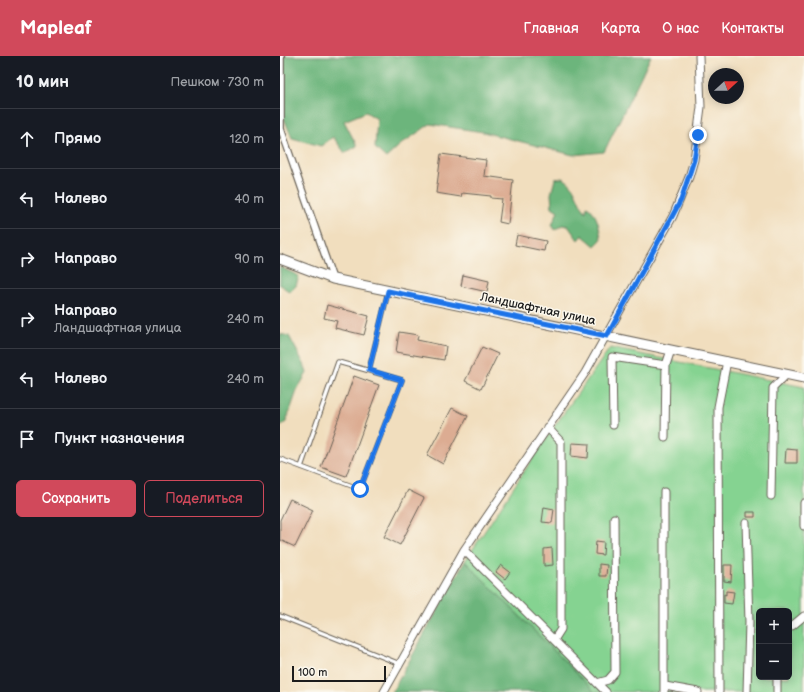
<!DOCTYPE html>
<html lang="ru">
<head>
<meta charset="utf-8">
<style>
  body { margin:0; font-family:"Balsamiq Sans",sans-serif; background:#20242c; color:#f1f3f6 }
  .controls { position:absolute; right:12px; bottom:12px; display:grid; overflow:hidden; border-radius:6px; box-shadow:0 2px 10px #0003 }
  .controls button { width:36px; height:36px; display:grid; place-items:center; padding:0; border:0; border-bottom:1px solid #363941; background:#171b24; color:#f1f3f6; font:20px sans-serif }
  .compass { position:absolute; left:428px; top:12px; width:36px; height:36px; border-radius:50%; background:#171b24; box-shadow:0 2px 10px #0003; rotate:69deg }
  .scale { position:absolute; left:12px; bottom:10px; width:94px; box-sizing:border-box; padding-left:4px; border:2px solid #1c1c1c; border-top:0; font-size:11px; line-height:14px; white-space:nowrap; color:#1c1c1c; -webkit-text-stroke:3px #fbf7ec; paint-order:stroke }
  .stop { position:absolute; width:12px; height:12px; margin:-9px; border:3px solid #1a73e8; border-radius:50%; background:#fff }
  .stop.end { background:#1a73e8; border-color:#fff; box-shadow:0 1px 4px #0008 }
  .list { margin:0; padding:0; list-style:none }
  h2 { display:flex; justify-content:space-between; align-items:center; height:52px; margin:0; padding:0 16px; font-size:17px }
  h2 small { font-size:13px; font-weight:400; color:#9ea1a6 }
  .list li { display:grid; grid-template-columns:26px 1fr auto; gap:12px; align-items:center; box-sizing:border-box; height:60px; padding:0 16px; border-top:1px solid #363941 }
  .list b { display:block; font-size:15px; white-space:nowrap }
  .list p { margin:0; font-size:13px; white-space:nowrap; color:#9ea1a6 }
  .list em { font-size:13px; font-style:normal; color:#9ea1a6 }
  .actions { display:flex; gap:8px; padding:12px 16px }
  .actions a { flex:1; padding:9px 0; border:1px solid #d1495b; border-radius:6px; text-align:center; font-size:14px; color:#d1495b }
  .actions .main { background:#d1495b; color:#fff }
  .icon { flex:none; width:22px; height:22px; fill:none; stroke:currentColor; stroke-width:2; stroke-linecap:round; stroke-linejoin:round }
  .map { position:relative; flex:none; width:524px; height:636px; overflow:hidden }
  header { display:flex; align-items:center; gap:24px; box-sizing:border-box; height:56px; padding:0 20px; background:#d1495b; color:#fff }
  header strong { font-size:19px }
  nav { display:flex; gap:22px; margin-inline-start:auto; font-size:14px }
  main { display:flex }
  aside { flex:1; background:#171b24 }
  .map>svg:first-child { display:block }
</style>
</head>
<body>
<header>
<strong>Mapleaf</strong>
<nav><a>Главная</a><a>Карта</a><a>О нас</a><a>Контакты</a></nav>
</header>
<main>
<aside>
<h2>10 мин<small>Пешком · 730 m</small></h2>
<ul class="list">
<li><svg class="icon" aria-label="ahead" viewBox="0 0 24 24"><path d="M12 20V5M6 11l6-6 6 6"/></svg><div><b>Прямо</b></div><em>120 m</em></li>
<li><svg class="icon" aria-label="left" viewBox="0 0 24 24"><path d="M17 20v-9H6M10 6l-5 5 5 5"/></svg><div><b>Налево</b></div><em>40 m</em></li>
<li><svg class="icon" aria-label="right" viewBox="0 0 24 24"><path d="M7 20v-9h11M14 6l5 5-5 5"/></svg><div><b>Направо</b></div><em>90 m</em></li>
<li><svg class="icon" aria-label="right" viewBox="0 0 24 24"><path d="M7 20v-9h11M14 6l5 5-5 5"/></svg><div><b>Направо</b><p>Ландшафтная улица</p></div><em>240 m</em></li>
<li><svg class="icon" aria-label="left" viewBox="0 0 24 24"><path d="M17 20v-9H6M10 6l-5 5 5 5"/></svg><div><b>Налево</b></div><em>240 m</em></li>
<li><svg class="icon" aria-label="arrive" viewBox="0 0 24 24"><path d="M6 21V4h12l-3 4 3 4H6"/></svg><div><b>Пункт назначения</b></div></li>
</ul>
<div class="actions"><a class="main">Сохранить</a><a>Поделиться</a></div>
</aside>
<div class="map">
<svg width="524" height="636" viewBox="0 0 524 636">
  <rect width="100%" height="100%" fill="#fbf7ec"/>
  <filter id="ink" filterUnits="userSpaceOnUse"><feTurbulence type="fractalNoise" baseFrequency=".025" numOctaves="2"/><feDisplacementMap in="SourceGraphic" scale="8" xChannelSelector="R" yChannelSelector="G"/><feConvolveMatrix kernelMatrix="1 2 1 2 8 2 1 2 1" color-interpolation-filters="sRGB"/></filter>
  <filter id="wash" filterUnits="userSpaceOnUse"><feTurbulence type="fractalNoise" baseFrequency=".012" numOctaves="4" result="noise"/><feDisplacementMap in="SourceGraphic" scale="16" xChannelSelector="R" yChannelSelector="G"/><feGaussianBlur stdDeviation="0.9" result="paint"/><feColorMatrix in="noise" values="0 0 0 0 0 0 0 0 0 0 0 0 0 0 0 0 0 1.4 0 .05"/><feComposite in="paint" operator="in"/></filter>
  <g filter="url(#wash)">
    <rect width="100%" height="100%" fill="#f1debe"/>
    <path fill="#85d391" stroke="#507856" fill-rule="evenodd" d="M330,292L524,331V636H315L185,505L269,378ZM479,555H509V621H479Z"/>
    <path fill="#6cb57b" stroke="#44684c" d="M2,0H371L324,96L293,99L203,76L150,68L120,89L106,102L95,92L97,63L86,56L64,65L77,90L65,97L53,81L41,90L12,82L3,60Z
      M282,122C297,128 296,145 306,156L307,150C317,156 320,173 321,184L315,190L302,179L298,184L288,170L282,169L275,174L272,169L278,155L272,151L271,138L275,123Z
      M0,211L19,220L16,230L10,236L0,229Z
      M0,278L9,280L24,308L27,317L18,332L6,366L0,370Z
      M185,505L315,636H112Z"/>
    <g id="blocks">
      <path fill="#dcac92" d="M161,98L206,104L204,120L233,124L228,168L219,166L222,143L211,142V140L182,137L181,141L156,137Z
        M237,179L266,185L264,195L235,189Z
        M183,219L209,225L207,236L181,230Z
        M47,249L89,260L84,279L55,272L57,265L44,262Z
        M119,276L138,279L137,284L166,290L164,304L116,296Z
        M202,291L218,298L201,333L185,325Z
        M74,320L99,329L66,420L41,411Z
        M172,352L188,360L163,408L147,399Z
        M292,387L309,388L308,402L291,400Z
        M506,393L517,394V407H505Z
        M128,434L144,442L120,489L104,481Z
        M10,443L33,454L15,491L0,484V464Z
        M264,451L274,453L272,467L262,466Z
        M467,456H475V461H467Z
        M316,485L324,486L323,499L315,498Z
        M272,492L273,509L264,510V493Z
        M319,508L327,509L326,520H319Z
        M221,509L230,516L225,523L216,516Z
        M444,509H452L451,526L444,525Z
        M446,535L454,536L452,548L444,547V538L446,539Z"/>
    </g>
  </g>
  <g filter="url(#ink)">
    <use href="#blocks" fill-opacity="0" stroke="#676055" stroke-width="1"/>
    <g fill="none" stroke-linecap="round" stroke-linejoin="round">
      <g stroke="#676055" stroke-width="5.5">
        <path id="service" d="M89,314L108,236
          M0,403L80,433L122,324L58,306L21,411
          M0,560L120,608"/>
      </g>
      <g stroke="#676055" stroke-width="8">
        <path id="pedestrian" d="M1,0V73L53,223"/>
      </g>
      <g stroke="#676055" stroke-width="9">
        <path id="minor" d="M333,369L332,301L386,309
          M267,371L281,386V573L274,584
          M385,381L386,309L391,294
          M384,436V636
          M491,440L493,332L507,318
          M524,447V470
          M466,467L469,566L467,636
          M184,494L326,636
          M509,570H512L524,560
          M317,627L328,624L335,616L334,462
          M385,630L418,636
          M104,636L184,494L305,317L393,160L409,121L414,104L421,51L419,0
          M439,636L438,351L447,305
          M497,636V621"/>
      </g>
      <g stroke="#676055" stroke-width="11">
        <path id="tertiary" d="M0,203L53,223L524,322"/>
      </g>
      <use href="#service" stroke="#fff" stroke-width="3.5"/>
      <use href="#pedestrian" stroke="#fff" stroke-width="5.5"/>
      <use href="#minor" stroke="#fff" stroke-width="7"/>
      <use href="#tertiary" stroke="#fff" stroke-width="9"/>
    </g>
  </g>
  <g fill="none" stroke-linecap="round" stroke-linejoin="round" filter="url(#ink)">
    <path stroke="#1a73e8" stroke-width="5" d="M80,433L122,324L89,314L108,235L327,280L401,144L414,104L418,79"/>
  </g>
  <g text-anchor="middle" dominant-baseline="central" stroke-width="3" stroke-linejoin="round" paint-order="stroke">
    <g font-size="12" fill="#1c1c1c" stroke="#fbf7ec">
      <text transform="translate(258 253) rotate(12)">Ландшафтная улица</text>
    </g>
  </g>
</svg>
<div class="controls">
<button>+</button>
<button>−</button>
</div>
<svg class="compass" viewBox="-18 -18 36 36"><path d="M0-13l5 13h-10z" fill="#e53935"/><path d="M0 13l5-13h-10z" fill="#9ea1a6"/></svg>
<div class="scale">100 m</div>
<div class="stop" style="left:80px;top:433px"></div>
<div class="stop end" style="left:418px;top:79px"></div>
</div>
</main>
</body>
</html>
